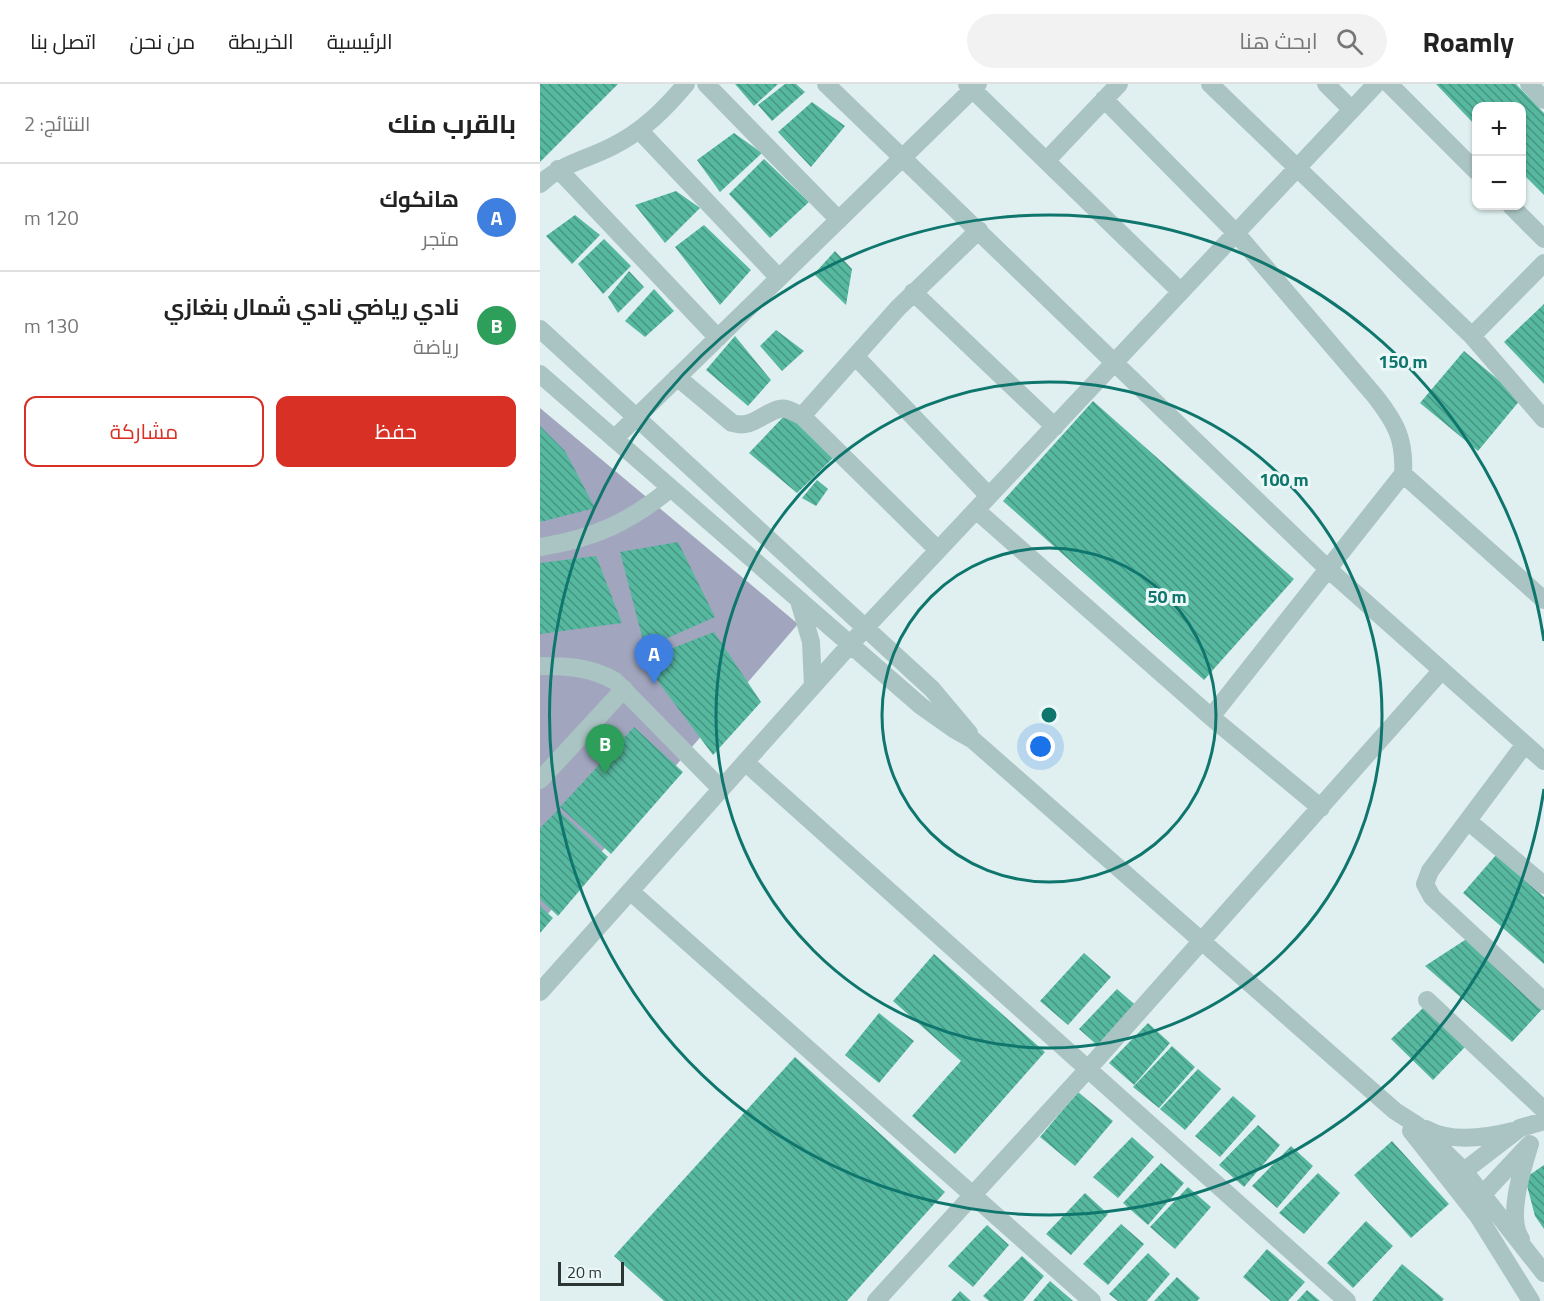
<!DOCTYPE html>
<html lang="ar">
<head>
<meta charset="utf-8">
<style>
  body { margin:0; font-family:"Titillium Web",Cairo,sans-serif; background:#f2f2f2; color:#222; direction:rtl }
  .controls { position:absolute; right:18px; top:18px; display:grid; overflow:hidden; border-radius:12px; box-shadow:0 2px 4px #0004 }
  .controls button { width:54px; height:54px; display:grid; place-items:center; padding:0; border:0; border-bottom:2px solid #e0e0e0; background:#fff; color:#222; font:30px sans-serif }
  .scale { position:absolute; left:18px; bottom:15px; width:66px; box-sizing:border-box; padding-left:6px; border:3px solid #2b3634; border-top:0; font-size:16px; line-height:21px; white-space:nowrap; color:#2b3634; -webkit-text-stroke:4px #ecf8f8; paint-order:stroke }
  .you { position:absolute; left:501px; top:663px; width:21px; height:21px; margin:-15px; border:4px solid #fff; border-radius:50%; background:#1a73e8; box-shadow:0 0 0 9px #1a73e833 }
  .badge { display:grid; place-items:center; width:39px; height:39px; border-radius:50%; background:#d93025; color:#fff; font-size:20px; font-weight:700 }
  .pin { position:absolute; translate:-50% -50px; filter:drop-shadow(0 2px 3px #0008) }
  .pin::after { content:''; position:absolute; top:32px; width:21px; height:18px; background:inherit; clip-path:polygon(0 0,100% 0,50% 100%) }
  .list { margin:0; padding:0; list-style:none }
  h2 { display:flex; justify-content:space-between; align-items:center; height:78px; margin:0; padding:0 24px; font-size:26px }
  h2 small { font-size:20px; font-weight:400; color:#767676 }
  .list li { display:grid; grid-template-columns:39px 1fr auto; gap:18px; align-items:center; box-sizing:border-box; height:108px; padding:0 24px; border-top:2px solid #e0e0e0 }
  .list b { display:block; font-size:22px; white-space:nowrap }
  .list p { margin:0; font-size:20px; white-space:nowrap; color:#767676 }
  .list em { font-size:20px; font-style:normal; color:#767676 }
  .actions { display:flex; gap:12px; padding:18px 24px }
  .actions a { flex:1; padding:14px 0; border:2px solid #d93025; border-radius:12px; text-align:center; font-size:21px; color:#d93025 }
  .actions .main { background:#d93025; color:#fff }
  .icon { flex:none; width:33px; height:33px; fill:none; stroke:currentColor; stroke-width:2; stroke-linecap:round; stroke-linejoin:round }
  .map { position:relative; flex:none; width:1004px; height:1217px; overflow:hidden; direction:ltr }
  header { display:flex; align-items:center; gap:36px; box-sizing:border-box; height:84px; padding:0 30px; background:#fff; border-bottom:2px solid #e0e0e0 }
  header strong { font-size:28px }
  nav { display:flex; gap:33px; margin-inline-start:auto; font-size:21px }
  .search { width:420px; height:54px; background:#f2f2f2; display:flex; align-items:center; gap:15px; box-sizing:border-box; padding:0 21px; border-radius:33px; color:#767676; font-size:22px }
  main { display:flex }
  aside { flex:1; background:#fff }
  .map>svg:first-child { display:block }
</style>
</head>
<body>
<header>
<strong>Roamly</strong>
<div class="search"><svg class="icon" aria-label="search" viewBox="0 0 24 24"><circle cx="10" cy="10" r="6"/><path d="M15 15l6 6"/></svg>ابحث هنا</div>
<nav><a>الرئيسية</a><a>الخريطة</a><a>من نحن</a><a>اتصل بنا</a></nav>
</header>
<main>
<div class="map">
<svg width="1004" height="1217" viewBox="0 0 1004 1217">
  <defs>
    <pattern id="building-back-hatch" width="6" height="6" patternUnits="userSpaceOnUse" patternTransform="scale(1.5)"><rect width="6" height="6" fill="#56b89f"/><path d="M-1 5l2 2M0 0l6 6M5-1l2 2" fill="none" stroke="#479682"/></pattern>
  </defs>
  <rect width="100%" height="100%" fill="#e0f0f0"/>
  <path fill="#a1a6be" d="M0,324L258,540L0,839Z"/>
  <path fill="url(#building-back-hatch)" d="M0,0H78L0,78Z
    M195,0H238L214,22Z
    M245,0H256L265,8L232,37L218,21Z
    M896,0H976L1004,29V111L981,88V22H936V42Z
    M272,18L305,42L271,83L238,48Z
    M194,49L222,69L180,108L157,76Z
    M224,75L269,118L230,154L189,110Z
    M136,107L160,124L125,159L95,121Z
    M35,131L60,151L32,180L6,152Z
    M164,141L211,186L180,221L135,163Z
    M64,155L91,182L63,210L38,180Z
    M295,167L312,185L306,221L274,190Z
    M89,187L104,203L78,229L68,213Z
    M114,205L134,227L105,253L85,237Z
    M1004,220V300L964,258Z
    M236,246L264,267L242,287L220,262Z
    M195,252L231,296L208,322L166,286Z
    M924,267L981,315L938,367L880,319Z
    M553,317L754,495L664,596L463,417Z
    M247,329L293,374L257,409L209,369Z
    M0,342L25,367L55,424L0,438Z
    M277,396L288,405L276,422L262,414Z
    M138,458L175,533L105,564L80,468Z
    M56,472L82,539L0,550V479Z
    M174,548L221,618L173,671L102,576Z
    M94,643L143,688L71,770L20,723Z
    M18,726L68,773L18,832L0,815V744Z
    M956,771L1004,813V880L923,809Z
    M0,822L13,834L0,849Z
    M928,854L1004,923L972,958L885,882Z
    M544,869L571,893L528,941L500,917Z
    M394,870L505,968L415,1070L372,1032L421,977L353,917Z
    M577,905L600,925L564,967L539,945Z
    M884,923L925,963L893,996L851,955Z
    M339,929L374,957L339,999L305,971Z
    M608,939L630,959L594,1001L569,979Z
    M632,962L655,983L619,1024L593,1003Z
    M255,973L405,1108L307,1217H124L74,1172Z
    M658,985L681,1005L645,1046L620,1025Z
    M538,1008L573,1037L535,1082L500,1053Z
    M693,1012L716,1032L680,1073L655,1052Z
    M718,1041L740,1061L704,1103L679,1081Z
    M592,1053L614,1073L578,1114L553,1093Z
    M852,1057L909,1120L871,1154L814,1091Z
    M751,1062L773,1082L737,1124L712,1102Z
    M621,1079L644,1099L608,1141L583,1119Z
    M1004,1081V1145L995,1132L985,1094Z
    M778,1089L800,1109L764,1150L739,1129Z
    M648,1103L671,1123L635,1165L610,1143Z
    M545,1109L568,1130L531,1171L506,1150Z
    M826,1137L853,1162L813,1204L787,1179Z
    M581,1140L604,1160L568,1201L543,1180Z
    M447,1141L469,1161L433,1203L408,1182Z
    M727,1165L765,1198L748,1217H731L703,1193Z
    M608,1169L630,1190L607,1217H578L569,1210Z
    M482,1172L504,1192L483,1217H449L443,1212Z
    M862,1180L904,1215L902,1217H832Z
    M637,1193L660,1214L657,1217H614Z
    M510,1197L533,1217H493Z
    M767,1206L780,1217H757Z
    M420,1207L431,1217H411Z"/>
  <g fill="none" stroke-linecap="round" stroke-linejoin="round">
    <path stroke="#aac4c3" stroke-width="18" d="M166,0L299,136
      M286,0L788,485L1004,677
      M427,0L641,208
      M670,0L932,252L1004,335
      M786,0L812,26
      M849,0L936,87
      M989,0L1004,16
      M564,15L696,149L835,312C856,339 865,355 863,390L1004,516
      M99,46L239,194
      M506,77L579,0
      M18,85L178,254
      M0,100C23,79 46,76 73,62C103,47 125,25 146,0
      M971,122L1004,155
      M373,208L515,343
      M0,245L392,605L429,649
      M932,252L1004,179
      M316,273L449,412
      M0,290L381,622L415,646L433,656L855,1027L877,1041L924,1087L1004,1189
      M137,293L192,339C212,345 221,330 239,325C247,323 255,329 262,332L358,224L439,146
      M262,332L398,466
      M74,355L438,0
      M436,426L671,633L781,724
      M0,463C53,455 90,438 131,404
      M259,517L271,558L273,602
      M0,582C27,582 51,583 75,597L181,705
      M671,633L863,390
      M985,660L890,787L885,800L892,813L1004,917
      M205,678L807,1217
      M0,696L84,605
      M928,737L1004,801
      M90,807L552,1217
      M0,908L325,544L836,0
      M887,916L1004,1026
      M886,1045C911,1059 945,1054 973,1047
      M871,1047L938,1132L991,1217
      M913,1088L924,1087L980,1044L1004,1037
      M940,1121L943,1110L988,1062
      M981,1155C966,1133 983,1083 990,1060
      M336,1217L548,985L902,586"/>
  </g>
  <g fill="none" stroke="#0f766e" stroke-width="3">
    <circle cx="509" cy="631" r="167"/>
    <circle cx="509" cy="631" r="333"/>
    <path d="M1004 705A500 500 0 1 1 1004 557"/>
  </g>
  <circle cx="509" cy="631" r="9" fill="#0f766e" stroke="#ecf8f8" stroke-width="3"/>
  <g font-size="18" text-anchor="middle" font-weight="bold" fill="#0f766e" stroke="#ecf8f8" stroke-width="6" stroke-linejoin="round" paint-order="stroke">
    <text x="863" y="284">150 m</text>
    <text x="744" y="402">100 m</text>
    <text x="627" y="519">50 m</text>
  </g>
</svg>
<div class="controls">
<button>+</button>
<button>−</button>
</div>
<div class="scale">20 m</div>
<div class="you"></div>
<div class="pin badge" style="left:114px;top:600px;background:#3f7fe0">A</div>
<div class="pin badge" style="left:65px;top:690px;background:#2e9e5b">B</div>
</div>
<aside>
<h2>بالقرب منك<small>النتائج: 2</small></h2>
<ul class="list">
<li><span class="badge" style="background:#3f7fe0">A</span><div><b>هانكوك</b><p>متجر</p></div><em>120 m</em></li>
<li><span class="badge" style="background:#2e9e5b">B</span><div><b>نادي رياضي نادي شمال بنغازي</b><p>رياضة</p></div><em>130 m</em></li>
</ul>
<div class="actions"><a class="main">حفظ</a><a>مشاركة</a></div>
</aside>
</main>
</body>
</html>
